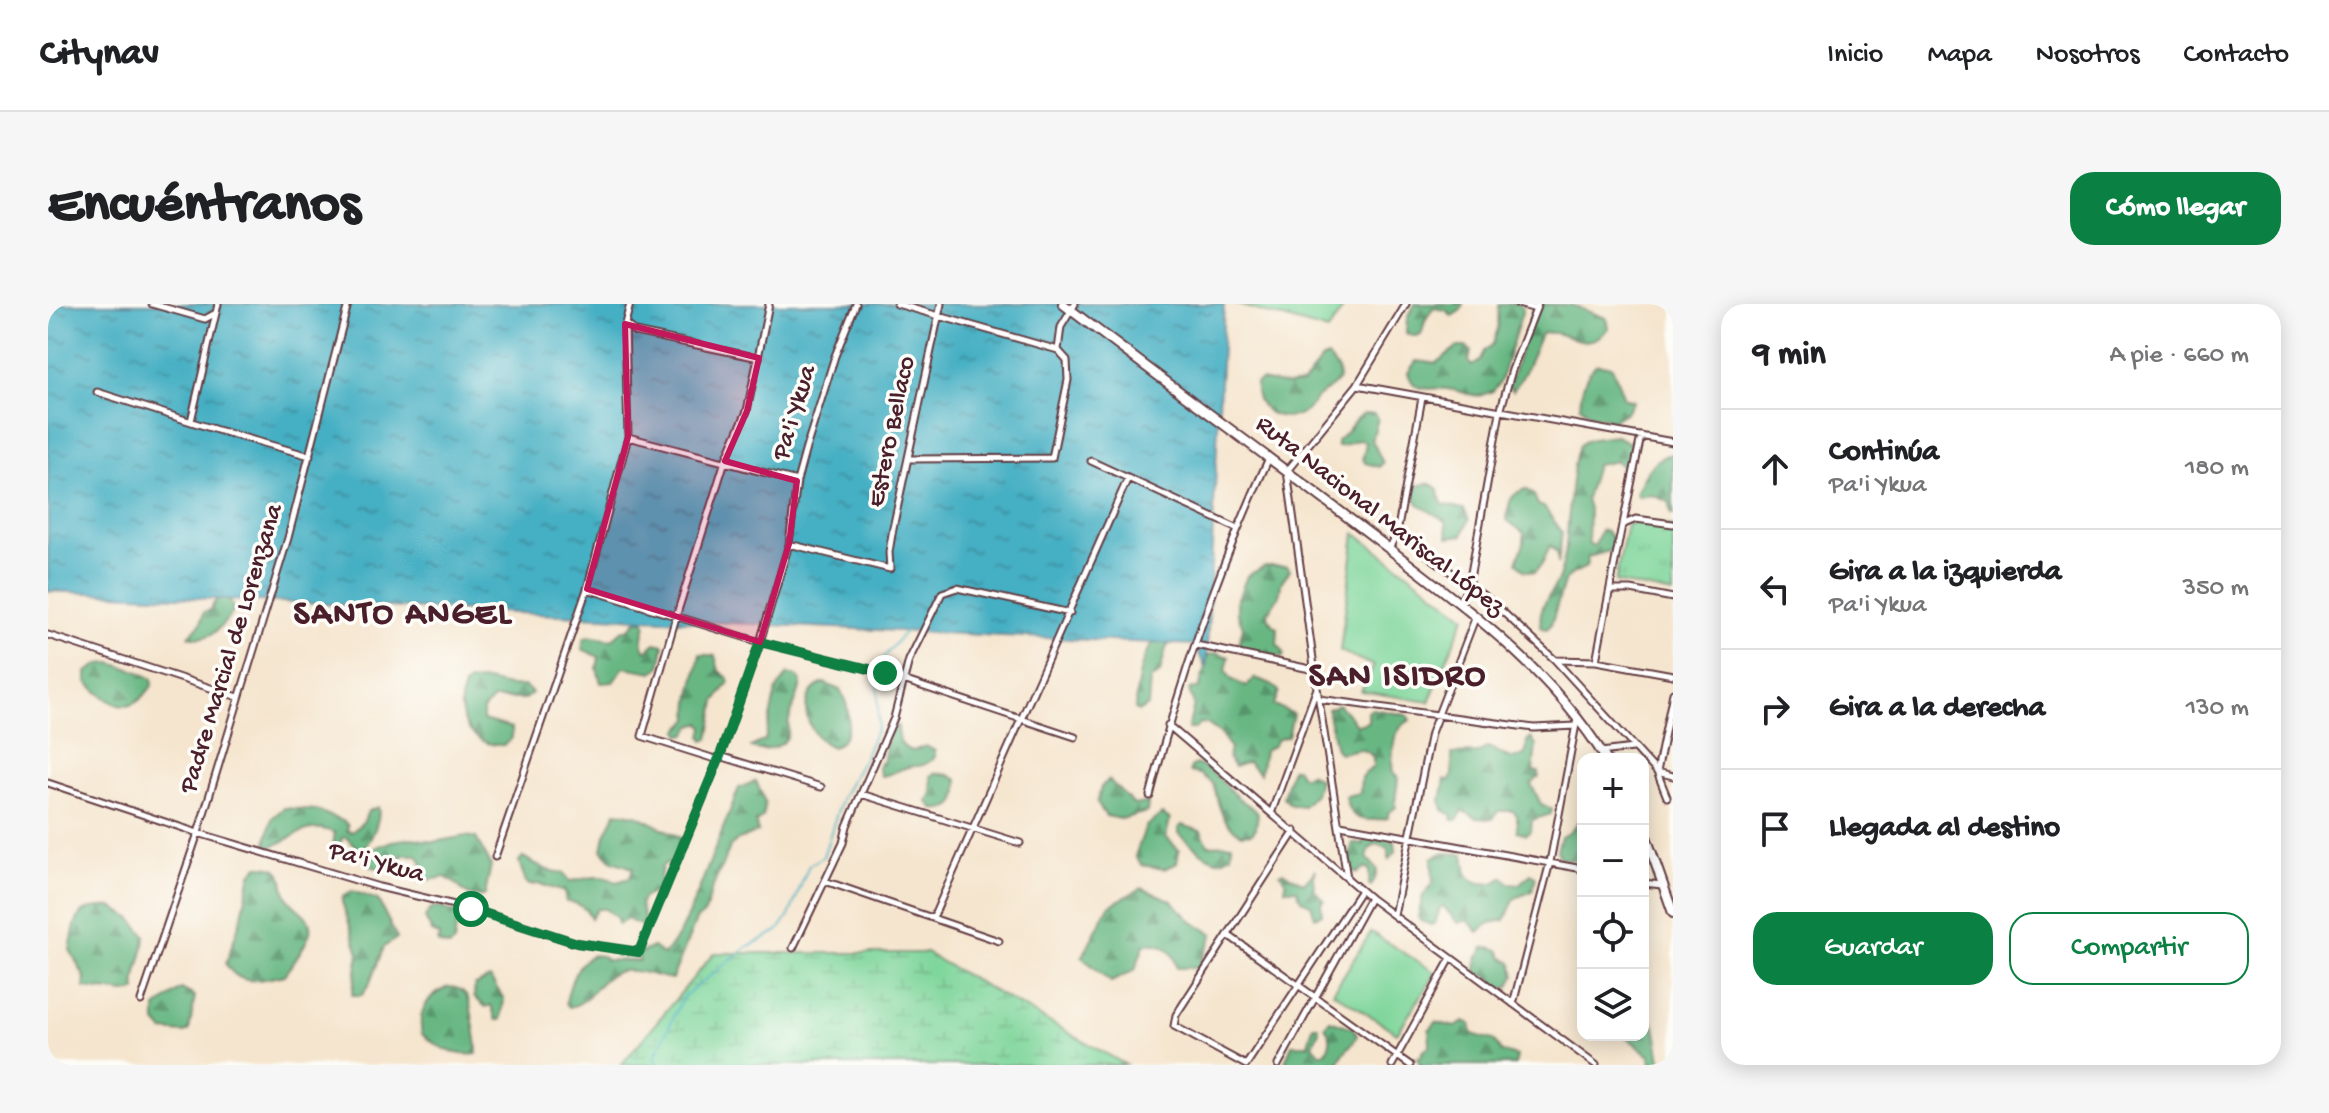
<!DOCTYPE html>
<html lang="es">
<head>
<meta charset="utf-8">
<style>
  body { margin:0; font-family:"Gochi Hand",sans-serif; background:#f6f6f6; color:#202124 }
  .controls { position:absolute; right:24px; bottom:24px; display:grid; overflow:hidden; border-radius:16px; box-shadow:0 4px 20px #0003 }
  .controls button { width:72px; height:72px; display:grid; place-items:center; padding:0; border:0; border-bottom:2px solid #e0e0e0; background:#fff; color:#202124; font:40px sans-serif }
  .stop { position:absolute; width:24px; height:24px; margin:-18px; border:6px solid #0b8043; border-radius:50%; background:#fff }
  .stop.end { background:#0b8043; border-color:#fff; box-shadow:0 2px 8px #0008 }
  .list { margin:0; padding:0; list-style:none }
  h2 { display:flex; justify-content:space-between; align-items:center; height:104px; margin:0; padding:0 32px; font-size:34px }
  h2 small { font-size:26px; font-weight:400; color:#757577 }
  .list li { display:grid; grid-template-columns:52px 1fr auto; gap:24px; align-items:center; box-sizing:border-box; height:120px; padding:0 32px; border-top:2px solid #e0e0e0 }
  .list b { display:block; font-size:30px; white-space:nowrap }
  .list p { margin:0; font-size:26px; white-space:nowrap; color:#757577 }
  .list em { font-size:26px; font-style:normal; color:#757577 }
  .actions { display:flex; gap:16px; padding:24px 32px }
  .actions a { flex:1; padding:18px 0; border:2px solid #0b8043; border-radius:24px; text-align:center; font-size:28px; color:#0b8043 }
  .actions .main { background:#0b8043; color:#fff }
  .icon { flex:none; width:44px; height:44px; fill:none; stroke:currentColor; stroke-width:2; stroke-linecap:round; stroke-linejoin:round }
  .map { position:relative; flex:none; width:1625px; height:761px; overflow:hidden; border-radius:24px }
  header { display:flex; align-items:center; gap:48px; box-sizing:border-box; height:112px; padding:0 40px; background:#fff; border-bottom:2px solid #e0e0e0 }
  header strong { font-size:38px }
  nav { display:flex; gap:44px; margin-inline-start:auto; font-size:28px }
  .intro { display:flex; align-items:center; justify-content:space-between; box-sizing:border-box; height:192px; padding:0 48px }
  h1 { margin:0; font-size:56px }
  .button { padding:20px 36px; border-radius:24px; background:#0b8043; color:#fff; font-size:28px; font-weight:700 }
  main { display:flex; gap:48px; padding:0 48px }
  aside { flex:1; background:#fff; border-radius:24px; box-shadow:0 4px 20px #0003 }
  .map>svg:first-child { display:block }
</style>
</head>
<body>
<header>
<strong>Citynav</strong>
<nav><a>Inicio</a><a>Mapa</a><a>Nosotros</a><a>Contacto</a></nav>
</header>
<div class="intro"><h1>Encuéntranos</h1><a class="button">Cómo llegar</a></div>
<main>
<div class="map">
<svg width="1625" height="761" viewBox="0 0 1625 761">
  <defs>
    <pattern id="forest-firs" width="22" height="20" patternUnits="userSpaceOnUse" patternTransform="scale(2)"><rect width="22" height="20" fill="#67b783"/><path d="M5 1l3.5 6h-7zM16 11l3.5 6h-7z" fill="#57946b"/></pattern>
    <pattern id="wetland-marsh" width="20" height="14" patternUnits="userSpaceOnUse" patternTransform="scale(2)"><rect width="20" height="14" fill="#7fd69b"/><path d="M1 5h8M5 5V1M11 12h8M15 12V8" fill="none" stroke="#6fb786"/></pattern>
    <pattern id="park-tufts" width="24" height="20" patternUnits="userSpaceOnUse" patternTransform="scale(2)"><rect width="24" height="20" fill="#7fd69b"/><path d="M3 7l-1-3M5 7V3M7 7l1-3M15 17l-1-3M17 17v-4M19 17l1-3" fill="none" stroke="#6fb786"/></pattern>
    <pattern id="water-ripples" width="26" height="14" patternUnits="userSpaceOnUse" patternTransform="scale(2)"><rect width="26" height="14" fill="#45afc3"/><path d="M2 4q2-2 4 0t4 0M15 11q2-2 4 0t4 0" fill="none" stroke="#3c8e9f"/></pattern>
  </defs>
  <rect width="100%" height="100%" fill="#fdfcf7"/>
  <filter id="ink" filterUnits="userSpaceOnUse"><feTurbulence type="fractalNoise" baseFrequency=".0125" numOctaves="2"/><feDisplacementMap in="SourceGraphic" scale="16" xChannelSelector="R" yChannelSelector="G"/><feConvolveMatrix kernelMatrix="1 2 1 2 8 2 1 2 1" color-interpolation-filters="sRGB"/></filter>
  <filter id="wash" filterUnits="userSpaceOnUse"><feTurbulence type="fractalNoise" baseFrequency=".006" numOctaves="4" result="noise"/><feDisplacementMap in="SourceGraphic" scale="32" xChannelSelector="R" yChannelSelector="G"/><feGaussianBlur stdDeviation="1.8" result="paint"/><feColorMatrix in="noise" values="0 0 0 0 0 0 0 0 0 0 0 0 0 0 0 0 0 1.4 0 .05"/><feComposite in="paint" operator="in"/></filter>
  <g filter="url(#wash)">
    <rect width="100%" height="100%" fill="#f5e5ce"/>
    <path fill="#7fd69b" stroke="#647a63" stroke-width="2" d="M1187,0H1298L1280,27Z
      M1307,229L1417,312L1381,398L1313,387L1326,362L1292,347Z
      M1323,628L1388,669L1349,729L1285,688Z"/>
    <path fill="url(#forest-firs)" stroke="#586b57" stroke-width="2" d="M1367,0H1415L1413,6L1404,12L1398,6L1385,4L1378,15L1373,31L1365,32L1358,29L1359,14Z
      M1451,0H1471L1475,5L1452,78L1445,87L1431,92C1420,91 1409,86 1399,85C1382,82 1367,92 1360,69L1368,57L1388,59L1409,43H1419L1423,47L1421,58L1424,62L1432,57L1436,47L1445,40L1450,24Z
      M1487,0L1523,1L1558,14L1560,24C1538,53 1516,22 1493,30L1476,70L1465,87L1461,83Z
      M1280,53L1290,66L1291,75C1285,84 1279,85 1272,91C1264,96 1263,106 1255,109C1231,120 1206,107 1208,79L1213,76L1239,81L1255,79L1274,55Z
      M1549,60L1564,63L1576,94L1585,97L1578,108L1565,116L1545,112L1532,102C1533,88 1537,69 1549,60Z
      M1317,109L1327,110L1330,114L1324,136L1335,159L1331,163L1317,159L1315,154L1318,139C1307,130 1300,145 1289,142V137C1301,129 1304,115 1317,109Z
      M1568,132L1582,139V155L1575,164L1568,157L1548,161L1538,195L1541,205L1540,238L1543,242L1547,241L1553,226L1558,227L1565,235V246L1540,253L1538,263L1524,270L1516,278L1503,321L1499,325L1494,324C1488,308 1500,292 1508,280C1513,273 1515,259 1517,250C1520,232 1523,152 1532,141C1540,133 1557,134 1568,132Z
      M1625,150V211L1622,209L1621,198L1604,191L1591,193L1588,189C1597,172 1602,153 1625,150Z
      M1380,179L1390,184L1394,200L1416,205L1421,215L1415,231L1400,233L1398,217L1371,201L1364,188L1365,183Z
      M1478,185L1486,191L1490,201L1496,203L1514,228L1510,260V250L1502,241L1494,260L1486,268L1476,266L1469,258L1476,239V229L1459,216C1460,200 1462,189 1478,185Z
      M1217,262H1239L1242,266C1240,270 1236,273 1234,277C1232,281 1233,287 1231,291C1223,308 1211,308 1230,325L1229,340L1236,348L1235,353L1194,344L1191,339L1195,323L1189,308V297L1199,272Z
      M177,295L182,297L186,307C173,322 163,339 141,332L153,319L156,308L161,307L168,296Z
      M594,316L598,319C597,329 591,338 598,347L607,339L616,341L612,363L605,368L576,363L565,378L553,379L549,364L551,353L534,345L536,335L540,332L563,336L575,326H580L587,318Z
      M1129,331L1118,344L1112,369L1102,375L1100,402L1091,407L1087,405C1088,387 1092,347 1109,336C1115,333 1123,332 1129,331Z
      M1169,349L1181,353L1178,366L1183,375L1198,383L1207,374L1221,379L1231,387L1226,401L1245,410L1240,432L1228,436L1226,441L1216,447L1212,470L1200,458L1186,463L1180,454L1182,443L1172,429L1159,420L1152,419L1147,425H1140L1146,401L1141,386L1143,384L1151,385L1160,351Z
      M652,350L667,352L671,367L679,373L681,378L668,397L661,435L656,436L654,432L656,423L653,419L644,422L638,430L633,431L631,426L642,414C639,395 649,370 652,350Z
      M63,359L89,367L104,375L105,380C82,416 64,402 39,378V368L52,360Z
      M740,370L750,373L753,378C751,392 745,402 741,416C739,422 742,429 738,435C731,445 711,449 703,443L717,436L728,387Z
      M438,377L460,382H476L484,389L477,395H445L435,406V416L464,424V434L456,441C423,443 405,411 416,382L421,378Z
      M776,379L792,386C803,404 806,433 784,443C759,434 745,391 776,379Z
      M1290,400L1309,421L1320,418V408L1324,405L1359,411L1362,416C1359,419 1354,420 1352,424C1345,432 1343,459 1345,469L1350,472C1350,483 1346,491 1348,503L1340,509V514C1319,518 1301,519 1297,492L1312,489L1313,473L1325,463V453L1321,449L1312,445L1291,449L1288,445L1280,410V405Z
      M845,422H850C850,434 852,445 865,447L878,442L887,447V453C870,468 870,458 854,465C846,468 842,471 833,472L830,463L832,458L835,460L839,436Z
      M1483,434L1488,442L1485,467L1491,468V473L1483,480L1493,500L1504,505L1503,510L1484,516L1483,526L1478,530L1469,527V511L1465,507H1450L1445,515L1429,514L1415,507L1409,516H1404V511L1395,506L1393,496L1397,475L1401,477L1404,472V450L1430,449L1440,443C1453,447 1463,462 1478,449L1479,438Z
      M1148,460C1167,466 1175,480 1189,493C1196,499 1204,502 1210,509L1208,524L1204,529L1194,530C1171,518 1172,502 1165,480L1152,470L1142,468L1143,463Z
      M1244,464H1248L1254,473L1261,469L1271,475L1267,490L1255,502L1243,501L1235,493Z
      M886,469L901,471L910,476C911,496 908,507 886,505L880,498L884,488L883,472Z
      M1061,476L1086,501L1100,498L1099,508L1073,515L1058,512L1049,499L1053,483Z
      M708,477L717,498L715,513L708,518L710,528L690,536L682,543L663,587L657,609L648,616L624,675C608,673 582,662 566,669C547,677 543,699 521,703L518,699C521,682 528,660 543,651L554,652L558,656L592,657L590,650L605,643L616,651L631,630L646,598L691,484Z
      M330,503C333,514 324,537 315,544L310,545L298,533L294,534L289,549L284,546L287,529C257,516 247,536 221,543L218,539L224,514L236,504L268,506L297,518L300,522L299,527L304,528L316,517L320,507Z
      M568,508L589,511L632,533L628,554L614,562L610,586L596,593L592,600L596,614L595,620L592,621L579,615L570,621L569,614L557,605H549L543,614C538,604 529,597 518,598L516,588L492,580L481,581L477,577L471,557L475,553L499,566L515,569L521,577C538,576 552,568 568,578L582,574L585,564L564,557L554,546L557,531Z
      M1114,510L1122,515L1118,533L1131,546L1129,559L1116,565L1094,561L1087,552L1098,522Z
      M1535,511V558L1511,553L1509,546L1513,533L1522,528Z
      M1134,521L1153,527L1160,541L1184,540L1183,551C1180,553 1174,557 1170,556C1157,554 1140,538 1130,529V524Z
      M1327,531L1347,538L1348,548L1341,555V544L1328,540L1322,544L1319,554L1329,565L1327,575L1323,582L1321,581V565L1316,564L1309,569L1305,567L1301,551L1305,539L1315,541L1317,536Z
      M418,532L428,534L443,561L437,591C419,599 412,579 397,573L372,578L369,574L374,559L369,551H354L352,561L337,566L322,562L321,551L328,543L344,537L365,534L385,538Z
      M1394,549L1416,550L1419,571C1427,581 1446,583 1455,573L1461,579L1471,580L1483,570L1488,573L1485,587L1467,594L1457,616L1442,619L1430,628L1420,616L1410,619L1395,602L1392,605L1387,619L1383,621L1373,617L1370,613L1375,591L1385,580L1384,554Z
      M210,562C242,561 231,577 240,594C246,606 265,610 262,628C260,638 242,663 236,671C213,676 192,684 178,660L194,611L203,570Z
      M1268,565L1265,576L1267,587L1276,596L1273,599L1274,610L1267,613L1263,600L1253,596L1249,585H1237L1238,578L1232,569L1236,568L1256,579Z
      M1093,584L1123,596L1146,619L1165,630L1150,664H1129C1127,660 1127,656 1125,652C1120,642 1105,637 1096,641L1087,666L1063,678L1034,653L1061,602Z
      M304,587L330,596L349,634L336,643L321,681L314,691H304L311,649L294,598L295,592Z
      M64,603L83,614L97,631C97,652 85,669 88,687L77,689L36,684L37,674L22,646C28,615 27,601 64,603Z
      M390,603L410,609L406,639L401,643L390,639L391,631L384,628L377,614L382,605Z
      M1441,643L1451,646L1455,653L1464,659L1467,672L1461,683L1450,685L1444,675L1428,668L1429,655L1436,644Z
      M442,674L456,695L453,716H448L443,701L438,703L426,693L427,681Z
      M400,683C422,683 422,700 425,717C427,731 429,734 429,750C408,753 390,744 374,730C369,707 380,692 400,683Z
      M133,685L147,692L141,727L136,729L115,727L108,719V704Z
      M1595,701L1607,722L1614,761H1603L1602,752L1576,731H1595Z
      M1282,716L1305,724L1309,731C1305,743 1292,748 1290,761H1247L1237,757L1244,741H1260L1265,722H1270L1271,727L1265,741L1272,749H1277C1284,737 1284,733 1277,722Z
      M1388,718L1407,723L1416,718L1422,719L1424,730L1445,736L1454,748L1469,752L1467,761H1372L1369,753H1373L1374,748L1382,741L1381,726Z"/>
    <path fill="url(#wetland-marsh)" stroke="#647a63" stroke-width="2" d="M666,649H878L1078,761H573Z"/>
    <path fill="url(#park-tufts)" stroke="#647a63" stroke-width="2" d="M1593,216L1625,223V290L1567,278L1579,221Z"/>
    <path fill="url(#water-ripples)" stroke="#486777" stroke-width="2" d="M0,0H1176L1158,365L1147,341L0,287Z"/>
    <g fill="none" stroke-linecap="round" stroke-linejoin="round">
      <path stroke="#45afc3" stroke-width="2" d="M608,761L607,752L635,693L699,643L730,627L741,612L761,561L775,553L794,493L816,454L830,422V383L833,357L857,327"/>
    </g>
  </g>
  <g filter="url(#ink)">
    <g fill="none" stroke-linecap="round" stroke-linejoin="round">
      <g stroke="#643d43" stroke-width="9">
        <path id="minor" d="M104,0L157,15L168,9L170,0
          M582,0L577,20L580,133L539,285L712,338L825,366L1027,433
          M721,0L699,107L677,157L628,313L594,432L667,455L672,452L773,483
          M849,0L1010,46
          M1470,0L1488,5
          M577,20L587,28L711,54
          M1309,81L1625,138
          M49,88L169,126L262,152
          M143,117L168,9
          M580,133L749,177
          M861,155L1004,154L1020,76L1019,56L1010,46L1013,23L1027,0
          M1043,157L1188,224
          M1575,220L1593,132
          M1349,229L1443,297L1507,356L1609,468L1619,493
          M741,240L842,265L841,248L845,224L893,0
          M1341,245L1349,229L1374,94
          M1562,286H1583L1625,294
          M1412,299L1421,280L1452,108L1464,66L1490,0
          M0,331L190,393
          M1148,341L1267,366
          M1508,356L1548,357L1625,371
          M1548,357L1574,221L1588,215L1625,220
          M1625,389L1609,468L1625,472
          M1271,395L1486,424L1528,422
          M1120,421L1322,594L1548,761
          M1553,448L1585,444
          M0,479L150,529L331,583L423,605L529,639L591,648L672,452L712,338L741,240L749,177L758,144L787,52L808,0
          M813,490L972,539
          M1102,492C1132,376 1171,262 1221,154
          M1224,507L1269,384
          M1292,521L1535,565
          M447,553L539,285
          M1299,574L1269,384L1239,167L1309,81L1358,0
          M777,577L951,637
          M1595,579L1614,581
          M1346,611L1383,429L1428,312
          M885,614L1080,174
          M1180,631L1362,761
          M745,644L795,539L799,522L846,414L861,356L894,289L909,284L1022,309
          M93,697L150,529L240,234L300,0
          M1465,700L1502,558L1529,415
          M1198,761L1126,722L1128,711L1247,527
          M1198,761L1313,586
          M1230,761L1322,594
          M1344,761L1403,654"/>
      </g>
      <g stroke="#643d43" stroke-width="12">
        <path id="trunk" d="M1015,0C1120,80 1226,157 1331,237C1415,302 1501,363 1558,455
          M1595,524L1625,609"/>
      </g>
      <use href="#minor" stroke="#fff" stroke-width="5"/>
      <use href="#trunk" stroke="#fff" stroke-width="8"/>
    </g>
  </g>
  <g fill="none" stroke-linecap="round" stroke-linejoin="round" filter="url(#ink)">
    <path stroke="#0b8043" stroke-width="10" d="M423,605L529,639L591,648L672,452L712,338L837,369"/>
  </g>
  <path fill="#c2185b" fill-opacity="0.2" stroke="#c2185b" stroke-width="6" stroke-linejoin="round" d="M577,20L711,54L699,107L677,157L749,177L741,240L712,338L539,285L580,133Z"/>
  <g text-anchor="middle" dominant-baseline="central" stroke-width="7" stroke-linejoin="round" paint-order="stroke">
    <g font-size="26" fill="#4a1f2b" stroke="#fdfcf7">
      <text transform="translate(748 109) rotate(-73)">Pa'i Ykua</text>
      <text transform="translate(845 128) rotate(-78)">Estero Bellaco</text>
      <text transform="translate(1331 213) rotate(38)">Ruta Nacional Mariscal López</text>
      <text transform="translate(185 345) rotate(-73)">Padre Marcial de Lorenzana</text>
      <text transform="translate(328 560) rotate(15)">Pa'i Ykua</text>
    </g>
    <g font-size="34" font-weight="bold" letter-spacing="2" fill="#4a1f2b" stroke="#fdfcf7">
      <text x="355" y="312">SANTO ANGEL</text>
      <text x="1350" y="374">SAN ISIDRO</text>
    </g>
  </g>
</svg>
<div class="controls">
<button>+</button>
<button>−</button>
<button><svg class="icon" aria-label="locate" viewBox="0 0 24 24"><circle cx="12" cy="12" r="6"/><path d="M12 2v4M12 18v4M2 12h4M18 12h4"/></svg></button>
<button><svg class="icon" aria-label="layers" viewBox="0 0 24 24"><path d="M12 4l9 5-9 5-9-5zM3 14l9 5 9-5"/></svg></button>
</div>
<div class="stop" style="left:423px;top:605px"></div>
<div class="stop end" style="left:837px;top:369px"></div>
</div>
<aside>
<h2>9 min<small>A pie · 660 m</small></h2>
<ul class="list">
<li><svg class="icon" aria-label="ahead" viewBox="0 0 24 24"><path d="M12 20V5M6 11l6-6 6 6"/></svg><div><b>Continúa</b><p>Pa'i Ykua</p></div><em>180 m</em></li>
<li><svg class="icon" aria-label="left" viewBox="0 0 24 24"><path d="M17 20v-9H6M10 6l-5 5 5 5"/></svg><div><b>Gira a la izquierda</b><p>Pa'i Ykua</p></div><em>350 m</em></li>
<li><svg class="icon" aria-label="right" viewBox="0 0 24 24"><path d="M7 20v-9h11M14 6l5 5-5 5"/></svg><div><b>Gira a la derecha</b></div><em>130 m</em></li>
<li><svg class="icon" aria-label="arrive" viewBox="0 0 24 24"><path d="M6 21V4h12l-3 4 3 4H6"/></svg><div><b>Llegada al destino</b></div></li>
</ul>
<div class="actions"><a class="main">Guardar</a><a>Compartir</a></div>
</aside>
</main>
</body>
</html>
